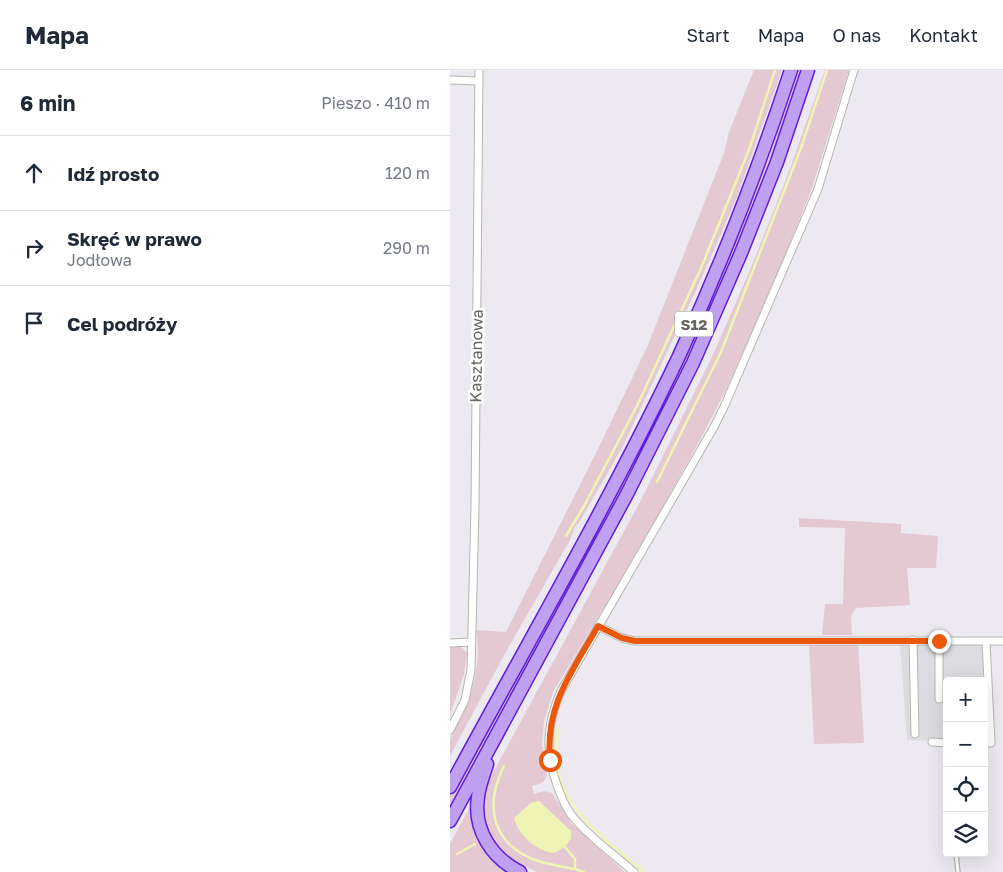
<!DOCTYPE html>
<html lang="pl">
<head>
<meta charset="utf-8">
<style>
  body { margin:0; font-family:"Golos Text",sans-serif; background:#f2f2f3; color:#1f2937 }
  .controls { position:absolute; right:15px; bottom:15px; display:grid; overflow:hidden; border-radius:5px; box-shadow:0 5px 20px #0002 }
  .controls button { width:45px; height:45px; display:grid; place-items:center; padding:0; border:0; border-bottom:1px solid #e0e1e3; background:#fff; color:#1f2937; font:25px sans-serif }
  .stop { position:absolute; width:15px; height:15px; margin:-11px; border:4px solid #ea580c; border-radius:50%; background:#fff }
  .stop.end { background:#ea580c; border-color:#fff; box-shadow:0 1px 5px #0008 }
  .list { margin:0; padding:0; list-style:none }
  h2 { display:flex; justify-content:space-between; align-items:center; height:65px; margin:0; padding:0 20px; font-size:21px }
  h2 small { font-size:16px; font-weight:400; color:#747a83 }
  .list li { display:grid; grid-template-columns:32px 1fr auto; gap:15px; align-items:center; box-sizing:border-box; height:75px; padding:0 20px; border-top:1px solid #e0e1e3 }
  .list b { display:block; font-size:19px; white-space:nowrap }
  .list p { margin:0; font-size:16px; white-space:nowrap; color:#747a83 }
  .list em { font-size:16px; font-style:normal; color:#747a83 }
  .icon { flex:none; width:28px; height:28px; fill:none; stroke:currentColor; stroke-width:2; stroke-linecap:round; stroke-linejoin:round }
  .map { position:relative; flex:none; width:553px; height:802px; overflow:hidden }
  header { display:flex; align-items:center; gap:30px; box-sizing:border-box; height:70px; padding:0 25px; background:#fff; border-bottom:1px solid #e0e1e3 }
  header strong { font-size:24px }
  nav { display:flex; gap:28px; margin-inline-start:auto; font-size:18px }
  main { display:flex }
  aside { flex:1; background:#fff }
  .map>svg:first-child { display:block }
</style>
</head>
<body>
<header>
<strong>Mapa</strong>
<nav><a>Start</a><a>Mapa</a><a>O nas</a><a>Kontakt</a></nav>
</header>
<main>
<aside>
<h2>6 min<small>Pieszo · 410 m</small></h2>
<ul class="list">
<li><svg class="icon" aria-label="ahead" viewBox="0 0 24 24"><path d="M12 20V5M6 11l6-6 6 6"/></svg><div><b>Idź prosto</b></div><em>120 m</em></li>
<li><svg class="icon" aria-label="right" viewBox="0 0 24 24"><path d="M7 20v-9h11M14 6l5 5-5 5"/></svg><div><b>Skręć w prawo</b><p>Jodłowa</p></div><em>290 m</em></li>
<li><svg class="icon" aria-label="arrive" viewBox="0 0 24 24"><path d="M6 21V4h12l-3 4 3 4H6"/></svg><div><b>Cel podróży</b></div></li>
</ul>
</aside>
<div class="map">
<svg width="553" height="802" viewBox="0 0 553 802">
  <rect width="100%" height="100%" fill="#ece9f0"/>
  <path fill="#dcdbdf" d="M450,574L533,575L538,668L534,671V611H497V671L457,670Z"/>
  <path fill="#e4c9d2" d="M304,0H332L285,132L248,216L173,376L130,451L125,457L120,470L53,587L0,686C0,681 0,675 0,671C2,660 11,650 15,639C25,616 31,585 26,560L56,562L149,377L198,275L274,83L279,62Z
    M347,0H352L314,113L265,235L205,361L0,740V727L199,359Z
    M375,0H399L362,118L336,184L277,318L250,370L189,480L103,622L94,651L92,674L97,704C95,713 89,714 82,716L84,724L94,721L102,723L121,753L175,802H87L60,789L48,777L38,763L35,754L33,734L39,710L191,430L262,287L300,200L335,112Z
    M349,448L451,454V463L488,466L486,498H457L460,535L406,538L401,546L402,565H372L375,534H393L395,458L349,457Z
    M359,574H408L414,673L364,674Z
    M0,577H11L17,583L14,604L0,645Z
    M23,731L22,740L60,802H0V774Z"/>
  <path fill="#eff4b4" d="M89,731L121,761V768L115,777L104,783C86,781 69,766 64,748L81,733Z"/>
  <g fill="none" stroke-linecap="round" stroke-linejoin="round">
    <path stroke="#eff4b4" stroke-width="2.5" d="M207,412L271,282L351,78L377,0
      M116,466L134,436L187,336L252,196L300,77L325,0
      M108,658C108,671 105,687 108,700C116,743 163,776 194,802
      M54,696C33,738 43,777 91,792C102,795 114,797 125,799
      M115,777L125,789V799L134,802
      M7,784L25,774"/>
    <g stroke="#b5b6b1" stroke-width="5.5">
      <path id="lane" d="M506,783L508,802"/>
    </g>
    <g stroke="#b5b6b1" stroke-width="9">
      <path id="street" d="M0,10L29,11
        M148,556L172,568L185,571H553
        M463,570L465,664
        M489,571V629
        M0,573L22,572
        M0,660L15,630L21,600L25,436L29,0
        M482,672L497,673
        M534,673H541L536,571
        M184,802C164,784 141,769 124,748C116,740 112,728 108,718C95,683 96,655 111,621L264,357L274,337L368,119L404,0"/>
    </g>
    <g stroke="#5f1fda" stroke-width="15">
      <path id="highway" d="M37,694C34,704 29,716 28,727C23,760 42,788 70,802
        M0,717C77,574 159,433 229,286C272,193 309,97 341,0
        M0,751L177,424L243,293L291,183L327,92L358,0"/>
    </g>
    <use href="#lane" stroke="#fff" stroke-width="3"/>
    <use href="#street" stroke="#fff" stroke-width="7"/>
    <use href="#highway" stroke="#c0a0f0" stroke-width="12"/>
  </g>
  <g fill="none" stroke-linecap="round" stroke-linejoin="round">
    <path stroke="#ea580c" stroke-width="6" d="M100,690C95,635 122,602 148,556L172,568L185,571H489"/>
  </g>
  <g text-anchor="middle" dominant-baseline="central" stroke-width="5" stroke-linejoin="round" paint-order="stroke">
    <rect fill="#fff" stroke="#939590" stroke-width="1" x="225" y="241.5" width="38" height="25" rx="4"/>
    <g font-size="15" font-weight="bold" fill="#656760">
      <text x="244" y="254">S12</text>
    </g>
    <g font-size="16" fill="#656760" stroke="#fff">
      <text transform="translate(26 286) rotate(-89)">Kasztanowa</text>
    </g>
  </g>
</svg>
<div class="controls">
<button>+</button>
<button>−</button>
<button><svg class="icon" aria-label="locate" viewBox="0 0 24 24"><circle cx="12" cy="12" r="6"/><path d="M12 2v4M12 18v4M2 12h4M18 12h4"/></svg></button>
<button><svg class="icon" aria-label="layers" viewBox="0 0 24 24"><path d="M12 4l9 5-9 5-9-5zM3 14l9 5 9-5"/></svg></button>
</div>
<div class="stop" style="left:100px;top:690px"></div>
<div class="stop end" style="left:489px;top:571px"></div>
</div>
</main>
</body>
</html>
